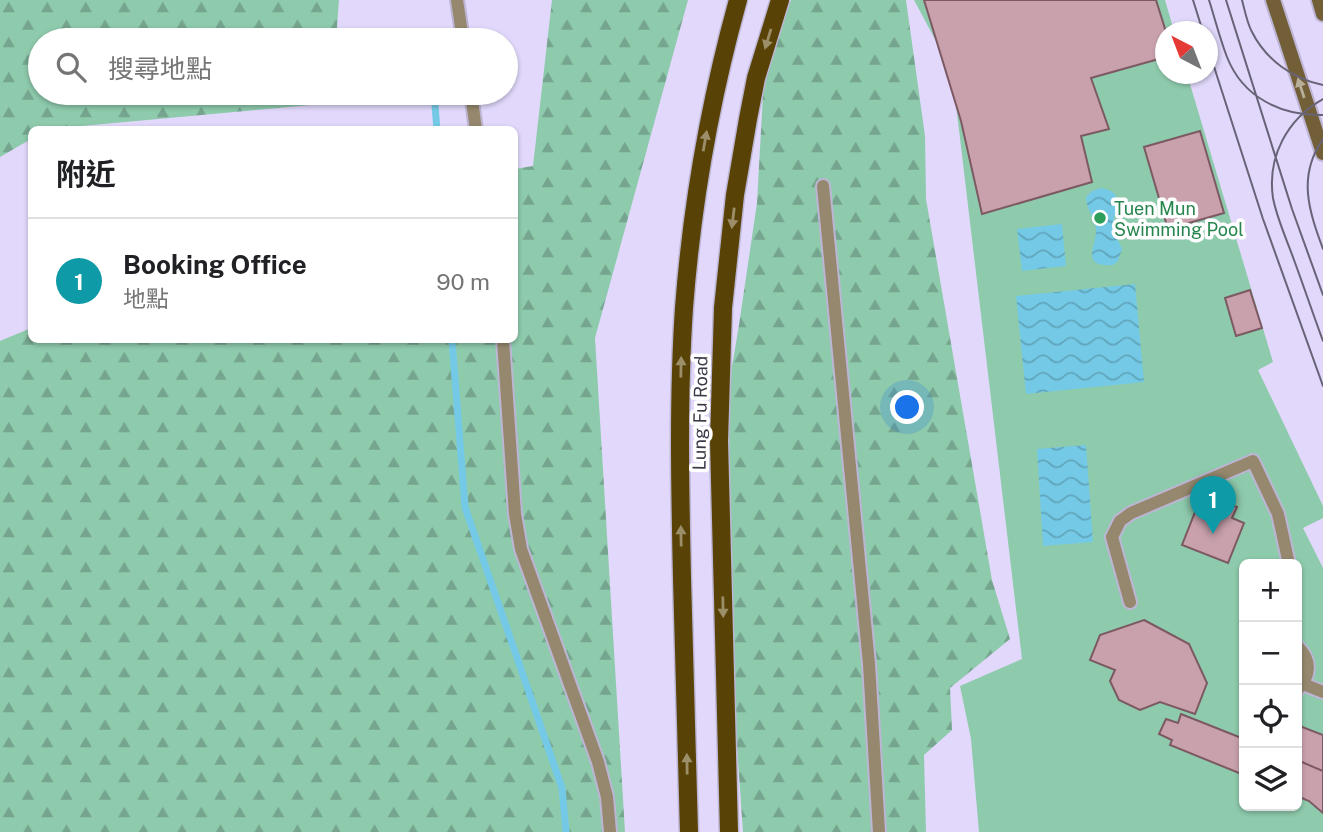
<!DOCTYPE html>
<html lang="zh-TW">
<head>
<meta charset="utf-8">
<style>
  body { margin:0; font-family:"Public Sans","Noto Sans TC",sans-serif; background:#f6f6f6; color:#202124 }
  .controls { position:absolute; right:21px; bottom:21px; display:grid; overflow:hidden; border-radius:10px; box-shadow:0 2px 5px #0004 }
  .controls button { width:63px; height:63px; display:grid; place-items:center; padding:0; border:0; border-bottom:2px solid #e0e0e0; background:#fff; color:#202124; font:35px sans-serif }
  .compass { position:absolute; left:1155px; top:21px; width:63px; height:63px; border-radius:50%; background:#fff; box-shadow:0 2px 5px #0004; rotate:318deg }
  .you { position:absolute; left:908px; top:408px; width:24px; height:24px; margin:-18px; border:5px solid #fff; border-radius:50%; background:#1a73e8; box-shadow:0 0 0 10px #1a73e833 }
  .badge { display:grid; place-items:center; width:46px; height:46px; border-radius:50%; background:#db2777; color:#fff; font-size:23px; font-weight:700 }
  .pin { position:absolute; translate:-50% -58px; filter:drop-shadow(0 2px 4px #0008) }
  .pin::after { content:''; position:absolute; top:37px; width:24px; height:21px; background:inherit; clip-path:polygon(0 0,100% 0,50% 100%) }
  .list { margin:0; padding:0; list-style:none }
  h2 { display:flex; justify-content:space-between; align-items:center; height:91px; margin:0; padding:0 28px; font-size:30px }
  h2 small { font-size:23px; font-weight:400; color:#757577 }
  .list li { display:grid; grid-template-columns:46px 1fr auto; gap:21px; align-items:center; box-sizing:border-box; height:126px; padding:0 28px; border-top:2px solid #e0e0e0 }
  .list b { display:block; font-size:26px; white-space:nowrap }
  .list p { margin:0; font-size:23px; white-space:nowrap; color:#757577 }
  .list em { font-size:23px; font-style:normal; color:#757577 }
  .icon { flex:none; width:38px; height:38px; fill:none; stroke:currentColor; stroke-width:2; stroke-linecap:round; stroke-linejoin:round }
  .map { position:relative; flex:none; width:1323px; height:832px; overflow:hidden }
  .search { position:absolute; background:#fff; box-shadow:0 2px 5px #0004; left:28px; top:28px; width:490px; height:77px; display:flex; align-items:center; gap:18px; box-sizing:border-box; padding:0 24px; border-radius:38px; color:#757577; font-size:26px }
  .panel { position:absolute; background:#fff; box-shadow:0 2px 5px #0004; left:28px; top:126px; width:490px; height:217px; border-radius:10px }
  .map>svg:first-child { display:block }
</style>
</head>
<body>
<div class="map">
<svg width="1323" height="832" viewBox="0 0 1323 832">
  <defs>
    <pattern id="forest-firs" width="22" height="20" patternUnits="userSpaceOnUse" patternTransform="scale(1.75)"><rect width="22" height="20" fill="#8ecaac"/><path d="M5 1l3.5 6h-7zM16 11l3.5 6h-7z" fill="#75a58e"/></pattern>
    <pattern id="water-waves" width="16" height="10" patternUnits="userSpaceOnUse" patternTransform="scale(1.75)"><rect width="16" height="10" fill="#74cae6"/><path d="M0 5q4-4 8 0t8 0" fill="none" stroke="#60a5bc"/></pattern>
  </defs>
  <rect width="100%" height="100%" fill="#e1d8fb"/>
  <path fill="url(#forest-firs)" d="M0,0H339L336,40H40V93H332V103L49,129L32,130L31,139L0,157Z
    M552,0H688L595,338L625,832H0V341L31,328L32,340H514L515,169L533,166Z
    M791,0H906L925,136L926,199L992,580L1010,639L950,688L952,730L924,755L926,832H743L729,631L725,408L739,325L757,203L764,76Z"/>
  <path fill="#8ecaac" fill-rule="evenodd" d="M914,0H1165L1174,31L1166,32V74H1187L1273,362L1258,370L1323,506V518L1303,528L1323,568V832H979L971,739L960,686L1022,659L952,71ZM1244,564H1297V806H1244Z"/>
  <path fill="url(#water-waves)" d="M1101,188C1129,193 1111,209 1114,228C1115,235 1119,242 1122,249L1118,261L1113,265C1079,267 1097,246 1096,229C1095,218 1086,209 1086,197L1092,191Z
    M1062,224L1066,266L1022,271L1017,229Z
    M1135,284L1144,382L1026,394L1016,296Z
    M1086,445L1093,542L1043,546L1037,449Z"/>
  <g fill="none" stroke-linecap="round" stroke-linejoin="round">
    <path stroke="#74cae6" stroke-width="7" d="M430,39V40
      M434,93L437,130
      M452,340L465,507L562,788L566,832"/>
  </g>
  <path fill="#c8a1ac" stroke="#7c5963" stroke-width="2" d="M924,0H1156L1166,32V57L1091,78L1109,129L1081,136L1092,182L982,214L961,121Z
    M1200,131L1224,213L1168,229L1144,147Z
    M1250,290L1262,328L1236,336L1225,298Z
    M1222,501L1237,507L1232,518L1244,523L1228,563L1182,545L1199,502L1218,510Z
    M1144,620L1189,644L1207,683L1195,714L1160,702L1140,710L1119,700L1110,681L1115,670L1090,660L1100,635Z
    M1181,714L1244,739V775L1170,745L1172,740L1159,734L1166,719L1178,723Z
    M1297,725L1323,735V771L1297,760Z
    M1297,760L1323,771V813L1309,801L1297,796Z"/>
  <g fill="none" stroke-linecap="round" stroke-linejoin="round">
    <g stroke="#bdb5d4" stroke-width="16">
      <path id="service" d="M457,0L463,40
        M471,93L476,130
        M823,186L869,664L879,832
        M503,340L515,514L521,549L598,762L607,797L610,832
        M1130,602L1112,537L1120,521L1131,513L1253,461L1278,514L1289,564
        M1297,646C1312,660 1311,676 1297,690
        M1303,684L1323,692"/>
    </g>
    <g stroke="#bdb5d4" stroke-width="18">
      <path id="secondary" d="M1273,0L1323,153
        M1319,0L1323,14"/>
    </g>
    <g stroke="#bdb5d4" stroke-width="21">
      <path id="primary" d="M689,832C687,747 685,662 682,578C680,488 678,397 684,308C692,203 710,101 738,0
        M729,832L719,441L723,308L735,195L748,119L756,78L780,0"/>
    </g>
    <use href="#service" stroke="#95886e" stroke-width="12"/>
    <use href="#secondary" stroke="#725f37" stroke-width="14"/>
    <use href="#primary" stroke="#594205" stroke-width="18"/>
    <path stroke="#686377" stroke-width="2" d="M1193,0L1203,32
      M1209,0C1215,19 1220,39 1227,57C1243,98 1282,116 1323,115
      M1226,0L1292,209L1323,295
      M1242,0C1245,11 1247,23 1252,32C1266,60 1293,79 1323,85
      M1208,48L1263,219L1323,386
      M1323,99C1287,119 1267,157 1273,198C1277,219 1287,240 1294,260C1304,287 1313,314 1323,341
      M1323,139C1297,176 1309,211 1323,249"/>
  </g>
  <defs><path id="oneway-solid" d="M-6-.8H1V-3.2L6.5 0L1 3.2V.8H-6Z" transform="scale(1.75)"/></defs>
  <g fill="#9b8e69">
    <use href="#oneway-solid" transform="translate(768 39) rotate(107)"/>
    <use href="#oneway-solid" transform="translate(705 141) rotate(-80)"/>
    <use href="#oneway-solid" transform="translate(733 218) rotate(97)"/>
    <use href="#oneway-solid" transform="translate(681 367) rotate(-89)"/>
    <use href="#oneway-solid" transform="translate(681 536) rotate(-91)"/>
    <use href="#oneway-solid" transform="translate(723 607) rotate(89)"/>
    <use href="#oneway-solid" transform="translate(687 764) rotate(-91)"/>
  </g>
  <use fill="#b8af9b" href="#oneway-solid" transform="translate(1301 88) rotate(-108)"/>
  <circle fill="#2e9e5b" stroke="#fff" stroke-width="2.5" cx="1100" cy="218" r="7"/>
  <g text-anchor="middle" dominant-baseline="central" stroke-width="7" stroke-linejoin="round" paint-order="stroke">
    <g font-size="18" fill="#27864d" stroke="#fff" text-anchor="start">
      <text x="1114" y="208">Tuen Mun<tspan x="1114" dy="21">Swimming Pool</tspan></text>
    </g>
    <g font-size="18" fill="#3d3a48" stroke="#fff">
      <text transform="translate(700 413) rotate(-89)">Lung Fu Road</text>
    </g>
  </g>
</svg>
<div class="controls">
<button>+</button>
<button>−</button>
<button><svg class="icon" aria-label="locate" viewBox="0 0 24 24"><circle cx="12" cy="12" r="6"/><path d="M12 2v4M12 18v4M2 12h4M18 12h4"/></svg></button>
<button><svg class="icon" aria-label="layers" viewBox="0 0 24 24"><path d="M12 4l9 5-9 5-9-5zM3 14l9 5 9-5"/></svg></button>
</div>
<svg class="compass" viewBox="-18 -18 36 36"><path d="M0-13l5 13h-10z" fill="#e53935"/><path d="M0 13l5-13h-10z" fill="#757577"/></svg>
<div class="you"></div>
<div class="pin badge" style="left:1213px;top:534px;background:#0f9aa8">1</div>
<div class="search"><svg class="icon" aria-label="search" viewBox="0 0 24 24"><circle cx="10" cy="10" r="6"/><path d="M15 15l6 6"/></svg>搜尋地點</div>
<section class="panel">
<h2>附近<small></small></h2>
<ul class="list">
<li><span class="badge" style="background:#0f9aa8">1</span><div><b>Booking Office</b><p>地點</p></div><em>90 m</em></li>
</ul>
</section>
</div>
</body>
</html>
